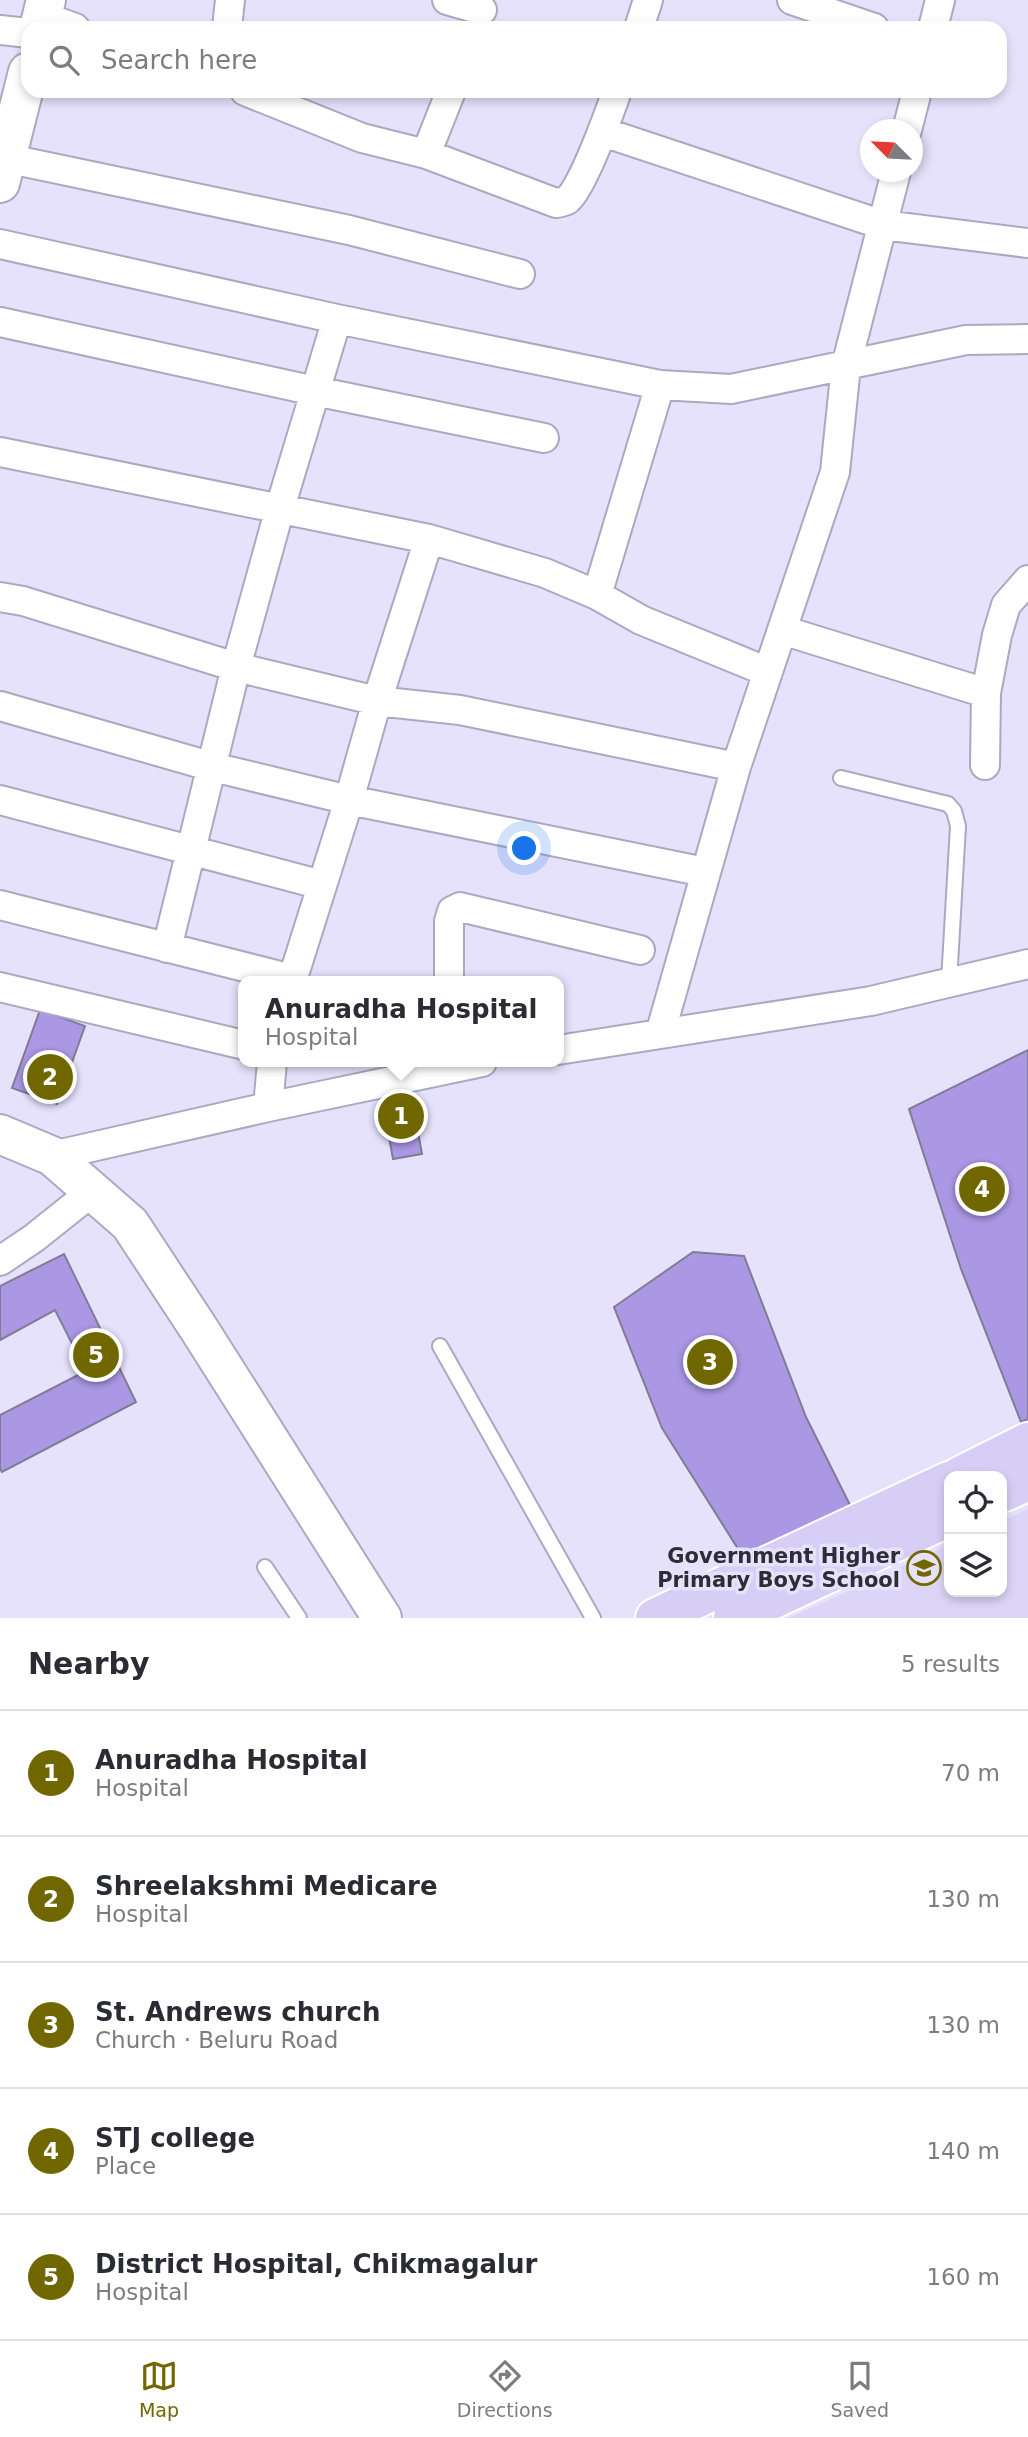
<!DOCTYPE html>
<html lang="en">
<head>
<meta charset="utf-8">
<style>
  body { margin:0; font-family:"DejaVu Sans",sans-serif; background:#f2f2f3; color:#2b2b33 }
  .controls { position:absolute; right:21px; bottom:21px; display:grid; overflow:hidden; border-radius:14px; box-shadow:0 4px 10px #0003 }
  .controls button { width:63px; height:63px; display:grid; place-items:center; padding:0; border:0; border-bottom:2px solid #e1e1e2; background:#fff; color:#2b2b33; font:35px sans-serif }
  .compass { position:absolute; left:860px; top:119px; width:63px; height:63px; border-radius:50%; background:#fff; box-shadow:0 4px 10px #0003; rotate:294deg }
  .you { position:absolute; left:525px; top:849px; width:24px; height:24px; margin:-18px; border:5px solid #fff; border-radius:50%; background:#1a73e8; box-shadow:0 0 0 10px #1a73e833 }
  .badge { display:grid; place-items:center; width:46px; height:46px; border-radius:50%; background:#716700; color:#fff; font-size:23px; font-weight:700 }
  .pin { position:absolute; translate:-50% -50%; border:4px solid #fff; box-shadow:0 2px 7px #0006 }
  .popup { position:absolute; left:238px; top:976px; width:326px; height:91px; box-sizing:border-box; display:grid; place-content:center; border-radius:14px; background:#fff; filter:drop-shadow(0 2px 5px #0005); font-size:23px; white-space:nowrap; color:#7c7c81 }
  .popup b { font-size:26px; color:#2b2b33 }
  .popup::after { content:''; position:absolute; left:50%; top:100%; margin-left:-14px; border:14px solid transparent; border-top-color:#fff }
  .list { margin:0; padding:0; list-style:none }
  h2 { display:flex; justify-content:space-between; align-items:center; height:91px; margin:0; padding:0 28px; font-size:30px }
  h2 small { font-size:23px; font-weight:400; color:#7c7c81 }
  .list li { display:grid; grid-template-columns:46px 1fr auto; gap:21px; align-items:center; box-sizing:border-box; height:126px; padding:0 28px; border-top:2px solid #e1e1e2 }
  .list b { display:block; font-size:26px; white-space:nowrap }
  .list p { margin:0; font-size:23px; white-space:nowrap; color:#7c7c81 }
  .list em { font-size:23px; font-style:normal; color:#7c7c81 }
  .icon { flex:none; width:38px; height:38px; fill:none; stroke:currentColor; stroke-width:2; stroke-linecap:round; stroke-linejoin:round }
  .map { position:relative; flex:none; width:1028px; height:1618px; overflow:hidden }
  .search { position:absolute; background:#fff; box-shadow:0 4px 10px #0003; left:21px; right:21px; top:21px; height:77px; display:flex; align-items:center; gap:18px; box-sizing:border-box; padding:0 24px; border-radius:21px; color:#7c7c81; font-size:26px }
  .sheet { height:721px; background:#fff }
  nav { display:flex; justify-content:space-around; align-items:center; box-sizing:border-box; height:98px; border-top:2px solid #e1e1e2; background:#fff; font-size:19px; color:#7c7c81 }
  nav a { display:grid; justify-items:center; gap:4px }
  nav .on { color:#716700 }
  .map>svg:first-child { display:block }
</style>
</head>
<body>
<div class="map">
<svg width="1028" height="1618" viewBox="0 0 1028 1618">
  <rect width="100%" height="100%" fill="#e7e2fc"/>
  <path fill="#dcd5f7" d="M1028,1509V1618H789L949,1545V1592H1002V1521Z"/>
  <path fill="#aa98e4" stroke="#817c94" stroke-width="2" d="M40,1010L85,1026L57,1104L12,1088Z
    M1028,1050V1419L1021,1422L961,1269L909,1109Z
    M411,1093L422,1154L393,1159L382,1098Z
    M693,1252L744,1256L806,1417L856,1517L745,1560L662,1428L614,1307Z
    M64,1254L136,1402L2,1472L0,1469V1415L86,1371L55,1310L0,1340V1286Z"/>
  <g fill="none" stroke-linecap="round" stroke-linejoin="round">
    <g stroke="#ada8c1" stroke-width="18">
      <path id="lane" d="M841,778L948,804L954,811L958,826L949,982
        M440,1346L593,1618
        M265,1567L299,1618"/>
    </g>
    <g stroke="#ada8c1" stroke-width="32">
      <path id="street" d="M447,0L482,10
        M792,0L874,28
        M42,16L75,28
        M227,28L230,0
        M639,28L648,0
        M933,28L940,0
        M0,30L28,33
        M245,91L362,138L426,154L556,203C558,203 566,201 567,200C582,190 610,111 617,91
        M907,130L917,91
        M603,132L883,225L1028,243
        M426,154L451,91
        M0,157L349,230L520,274
        M0,244L337,319L660,385L731,389L966,340L1028,339
        M0,322L315,391L544,438
        M0,452L429,539L545,573L597,595L641,620L768,672
        M597,595L660,385
        M0,597L23,601L236,667L377,701L460,710L736,767
        M782,630L986,693
        M0,706L213,767L349,800L705,872
        M985,765L986,693L997,635L1006,605L1028,580
        M0,800L322,885
        M0,905L292,979
        M167,948L236,667L280,508L337,319
        M292,981L349,800L377,701L429,539
        M449,981V921L452,911L460,907L640,950
        M0,987L244,1045
        M660,1034L736,767L835,472L846,366L896,172
        M558,1050L871,1001L1028,964
        M268,1107L272,1062
        M52,1156L268,1107L482,1062
        M0,1261L34,1238L93,1191"/>
    </g>
    <g stroke="#ada8c1" stroke-width="42">
      <path id="secondary" d="M39,28L46,0
        M0,183L28,72
        M0,1134L52,1156L130,1224L199,1329L382,1618"/>
    </g>
    <g stroke="#fff" stroke-width="42">
      <path id="highway" d="M960,1476L1028,1442
        M1002,1493L1028,1481
        M655,1618L949,1481
        M733,1618L949,1517"/>
    </g>
    <use href="#lane" stroke="#fff" stroke-width="14"/>
    <use href="#street" stroke="#fff" stroke-width="28"/>
    <use href="#secondary" stroke="#fff" stroke-width="38"/>
    <use href="#highway" stroke="#d6cef4" stroke-width="38"/>
  </g>
  <defs>
    <g id="school-ring" transform="scale(1.75)"><circle r="9.5" fill="#e7e2fc" stroke="#716700" stroke-width="1.5"/><path d="M0-5L7-2L0 1L-7-2ZM-4 1L0 2.5L4 1V4Q0 6-4 4Z" fill="#716700"/></g>
  </defs>
  <g fill-rule="evenodd">
    <use href="#school-ring" x="924" y="1568"/>
  </g>
  <g text-anchor="middle" dominant-baseline="central" stroke-width="7" stroke-linejoin="round" paint-order="stroke">
    <g font-size="21" font-weight="bold" fill="#2e2c36" stroke="#e7e2fc" text-anchor="end">
      <text x="900" y="1556">Government Higher<tspan x="900" dy="24">Primary Boys School</tspan></text>
    </g>
  </g>
</svg>
<div class="controls">
<button><svg class="icon" aria-label="locate" viewBox="0 0 24 24"><circle cx="12" cy="12" r="6"/><path d="M12 2v4M12 18v4M2 12h4M18 12h4"/></svg></button>
<button><svg class="icon" aria-label="layers" viewBox="0 0 24 24"><path d="M12 4l9 5-9 5-9-5zM3 14l9 5 9-5"/></svg></button>
</div>
<svg class="compass" viewBox="-18 -18 36 36"><path d="M0-13l5 13h-10z" fill="#e53935"/><path d="M0 13l5-13h-10z" fill="#7c7c81"/></svg>
<div class="you"></div>
<div class="pin badge" style="left:401px;top:1116px">1</div>
<div class="popup"><b>Anuradha Hospital</b>Hospital</div>
<div class="pin badge" style="left:50px;top:1077px">2</div>
<div class="pin badge" style="left:710px;top:1362px">3</div>
<div class="pin badge" style="left:982px;top:1189px">4</div>
<div class="pin badge" style="left:96px;top:1355px">5</div>
<div class="search"><svg class="icon" aria-label="search" viewBox="0 0 24 24"><circle cx="10" cy="10" r="6"/><path d="M15 15l6 6"/></svg>Search here</div>
</div>
<section class="sheet">
<h2>Nearby<small>5 results</small></h2>
<ul class="list">
<li><span class="badge">1</span><div><b>Anuradha Hospital</b><p>Hospital</p></div><em>70 m</em></li>
<li><span class="badge">2</span><div><b>Shreelakshmi Medicare</b><p>Hospital</p></div><em>130 m</em></li>
<li><span class="badge">3</span><div><b>St. Andrews church</b><p>Church · Beluru Road</p></div><em>130 m</em></li>
<li><span class="badge">4</span><div><b>STJ college</b><p>Place</p></div><em>140 m</em></li>
<li><span class="badge">5</span><div><b>District Hospital, Chikmagalur</b><p>Hospital</p></div><em>160 m</em></li>
</ul>
</section>
<nav>
<a class="on"><svg class="icon" aria-label="map" viewBox="0 0 24 24"><path d="M3 6l6-2 6 2 6-2v14l-6 2-6-2-6 2zM9 4v14M15 6v14"/></svg>Map</a>
<a><svg class="icon" aria-label="directions" viewBox="0 0 24 24"><path d="M12 3l9 9-9 9-9-9zM9 14v-3h6M13 9l2 2-2 2"/></svg>Directions</a>
<a><svg class="icon" aria-label="saved" viewBox="0 0 24 24"><path d="M7 4h10v16l-5-4-5 4z"/></svg>Saved</a>
</nav>
</body>
</html>
